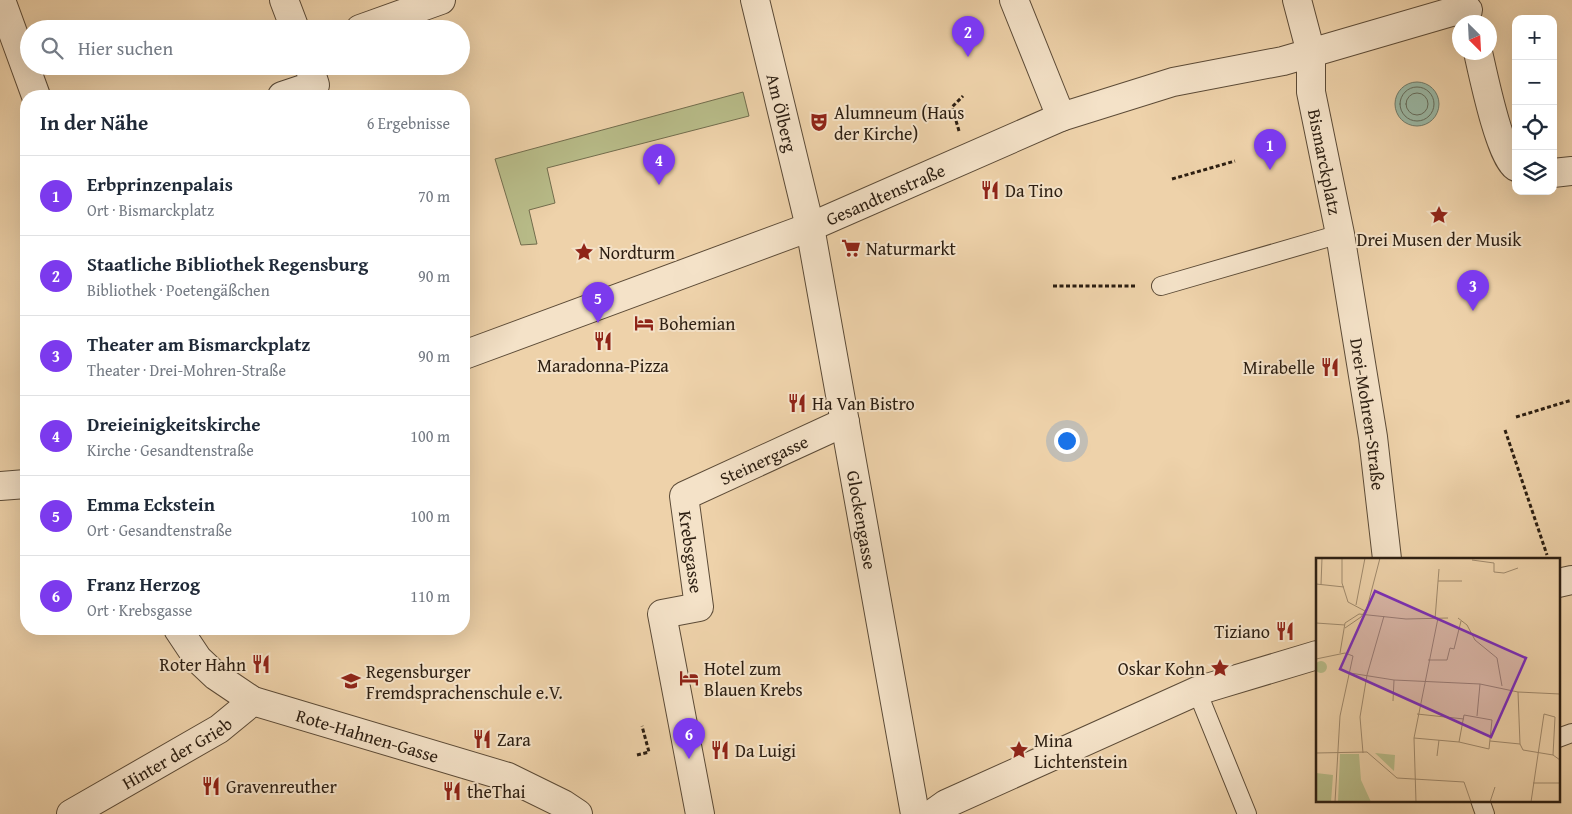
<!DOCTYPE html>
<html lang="de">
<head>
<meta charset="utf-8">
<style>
  body { margin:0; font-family:"Gentium Book Plus",serif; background:#f2f2f3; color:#1f2937 }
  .controls { position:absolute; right:15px; top:15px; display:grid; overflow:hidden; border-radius:10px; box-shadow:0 5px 20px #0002 }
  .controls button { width:45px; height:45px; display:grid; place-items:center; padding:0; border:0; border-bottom:1px solid #e0e1e3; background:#fff; color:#1f2937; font:25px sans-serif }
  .compass { position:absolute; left:1452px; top:15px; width:45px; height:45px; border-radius:50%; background:#fff; box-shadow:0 5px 20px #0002; rotate:156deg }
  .you { position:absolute; left:1066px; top:440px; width:18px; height:18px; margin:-12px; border:4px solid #fff; border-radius:50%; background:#1a73e8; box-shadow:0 0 0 8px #1a73e833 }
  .badge { display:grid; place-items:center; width:32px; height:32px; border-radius:50%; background:#7c3aed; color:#fff; font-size:16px; font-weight:700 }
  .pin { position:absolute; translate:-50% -41px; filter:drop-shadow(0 1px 2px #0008) }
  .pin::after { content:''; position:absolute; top:26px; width:18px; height:15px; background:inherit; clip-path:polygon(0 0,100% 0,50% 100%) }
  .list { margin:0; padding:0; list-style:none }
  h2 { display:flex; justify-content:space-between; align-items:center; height:65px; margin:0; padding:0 20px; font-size:21px }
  h2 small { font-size:16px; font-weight:400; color:#747a83 }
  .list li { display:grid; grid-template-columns:32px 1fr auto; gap:15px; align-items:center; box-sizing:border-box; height:80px; padding:0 20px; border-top:1px solid #e0e1e3 }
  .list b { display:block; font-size:19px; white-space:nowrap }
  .list p { margin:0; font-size:16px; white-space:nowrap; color:#747a83 }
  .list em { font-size:16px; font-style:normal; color:#747a83 }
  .icon { flex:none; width:28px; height:28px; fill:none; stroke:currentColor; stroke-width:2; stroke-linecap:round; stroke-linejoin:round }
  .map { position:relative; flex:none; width:1572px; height:814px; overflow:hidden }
  .search { position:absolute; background:#fff; box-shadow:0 5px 20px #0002; left:20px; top:20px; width:450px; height:55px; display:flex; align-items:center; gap:12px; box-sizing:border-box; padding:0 18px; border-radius:28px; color:#747a83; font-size:19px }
  .panel { position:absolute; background:#fff; box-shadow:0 5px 20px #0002; left:20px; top:90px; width:450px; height:545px; border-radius:20px }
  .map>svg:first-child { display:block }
</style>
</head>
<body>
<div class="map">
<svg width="1572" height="814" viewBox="0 0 1572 814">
  <rect width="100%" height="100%" fill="#eed2aa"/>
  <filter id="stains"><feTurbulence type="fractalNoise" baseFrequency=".004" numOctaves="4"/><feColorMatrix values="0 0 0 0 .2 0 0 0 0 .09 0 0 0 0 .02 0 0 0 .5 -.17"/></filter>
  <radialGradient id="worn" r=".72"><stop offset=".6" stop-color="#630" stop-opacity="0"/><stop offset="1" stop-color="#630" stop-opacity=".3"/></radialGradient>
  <path fill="#b8bc89" stroke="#726d4d" d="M743,92L749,116L547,168L555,203L529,210L537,244L521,245L495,159Z"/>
  <path fill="#9ab8a5" stroke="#6e7a6a" d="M1395 104a22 22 0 1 1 44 0a22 22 0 1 1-44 0Z"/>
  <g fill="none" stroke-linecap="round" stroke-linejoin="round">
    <path stroke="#636b5b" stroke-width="1" d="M1400 104a17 17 0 1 1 34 0a17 17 0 1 1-34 0Z
      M1406 104a11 11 0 1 1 22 0a11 11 0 1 1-22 0Z"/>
    <g stroke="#5c4b37" stroke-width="20">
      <path id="lane" d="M1161,286L1340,234
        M1197,691L1247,814
        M1558,738L1572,733
        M1480,800L1485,814"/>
    </g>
    <g stroke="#5c4b37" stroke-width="30">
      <g id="street">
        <path d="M1,0L36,96"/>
        <path d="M284,0L295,29"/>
        <path id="s1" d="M755,0L810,227L915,814"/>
        <path d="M1014,0L1061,117"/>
        <path id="s2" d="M1297,0L1311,53V92L1340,234L1373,437L1387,559"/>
        <path d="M360,29L441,0"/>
        <path d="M1478,52C1483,74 1500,157 1516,167"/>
        <path d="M282,96L315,85L309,66"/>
        <path d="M1553,173L1572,171"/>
        <path id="s3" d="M464,355L810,227L1061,117L1173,82L1283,61L1451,12L1468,10"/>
        <path d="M0,486L26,484"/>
        <path d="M1558,583L1572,580"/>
        <path id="s4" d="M178,629L198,659L216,676L253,701L508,777L563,804L578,814"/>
        <path id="s5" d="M71,814L219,729L253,701"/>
        <path id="s6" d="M700,814L662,614L699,607L684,496L845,422"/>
        <path d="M932,814L946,804L1197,691L1317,655"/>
      </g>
    </g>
    <path stroke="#2c1e11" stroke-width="3" stroke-dasharray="4 2.5" stroke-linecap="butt" d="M959,131L952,107L963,96
      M1172,179L1235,161
      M1053,286H1137
      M1516,417L1572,400
      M1505,430L1547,555
      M637,755L649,752L642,726"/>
    <use href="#lane" stroke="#f4e2c8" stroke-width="18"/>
    <use href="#street" stroke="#f4e2c8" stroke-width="28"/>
  </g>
  <defs>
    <g id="theatre-bare" transform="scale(1.5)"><path d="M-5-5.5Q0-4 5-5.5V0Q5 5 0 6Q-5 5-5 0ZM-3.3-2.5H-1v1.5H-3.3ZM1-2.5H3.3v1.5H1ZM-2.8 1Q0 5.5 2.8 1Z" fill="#8f2418" stroke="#f4e2c8" stroke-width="2.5" paint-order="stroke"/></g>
    <g id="restaurant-bare" transform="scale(1.5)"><path d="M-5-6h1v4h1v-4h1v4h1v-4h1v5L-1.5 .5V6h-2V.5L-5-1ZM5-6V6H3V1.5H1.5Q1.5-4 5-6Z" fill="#8f2418" stroke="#f4e2c8" stroke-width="2.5" paint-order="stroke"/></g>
    <g id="sight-bare" transform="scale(1.5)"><path d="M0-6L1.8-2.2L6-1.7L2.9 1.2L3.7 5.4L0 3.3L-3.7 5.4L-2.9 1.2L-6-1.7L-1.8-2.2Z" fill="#8f2418" stroke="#f4e2c8" stroke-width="2.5" paint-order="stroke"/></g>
    <g id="supermarket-bare" transform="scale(1.5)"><path d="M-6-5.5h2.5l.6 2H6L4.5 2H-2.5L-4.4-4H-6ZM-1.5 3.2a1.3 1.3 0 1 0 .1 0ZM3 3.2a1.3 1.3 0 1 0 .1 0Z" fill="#8f2418" stroke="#f4e2c8" stroke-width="2.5" paint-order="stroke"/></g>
    <g id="hotel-bare" transform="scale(1.5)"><path d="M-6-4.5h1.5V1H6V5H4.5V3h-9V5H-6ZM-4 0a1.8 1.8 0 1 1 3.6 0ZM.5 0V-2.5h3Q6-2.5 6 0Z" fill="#8f2418" stroke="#f4e2c8" stroke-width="2.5" paint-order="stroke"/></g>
    <g id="school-bare" transform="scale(1.5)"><path d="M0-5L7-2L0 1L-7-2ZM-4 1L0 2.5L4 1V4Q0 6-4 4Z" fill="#8f2418" stroke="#f4e2c8" stroke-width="2.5" paint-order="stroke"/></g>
  </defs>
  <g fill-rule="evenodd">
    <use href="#theatre-bare" x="819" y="122"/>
    <use href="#restaurant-bare" x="990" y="190"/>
    <use href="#sight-bare" x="1439" y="215"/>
    <use href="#supermarket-bare" x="851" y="248"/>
    <use href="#sight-bare" x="584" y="252"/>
    <use href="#hotel-bare" x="644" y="323"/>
    <use href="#restaurant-bare" x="603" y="341"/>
    <use href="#restaurant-bare" x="1330" y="367"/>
    <use href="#restaurant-bare" x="797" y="403"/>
    <use href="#restaurant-bare" x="1285" y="631"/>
    <use href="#restaurant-bare" x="261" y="664"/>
    <use href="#sight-bare" x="1220" y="668"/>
    <use href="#hotel-bare" x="689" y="678"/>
    <use href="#school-bare" x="351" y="681"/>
    <use href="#restaurant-bare" x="482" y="739"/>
    <use href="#restaurant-bare" x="720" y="750"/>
    <use href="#sight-bare" x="1019" y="750"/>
    <use href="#restaurant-bare" x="211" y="786"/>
    <use href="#restaurant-bare" x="452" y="791"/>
  </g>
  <g text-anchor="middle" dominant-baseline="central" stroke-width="4" stroke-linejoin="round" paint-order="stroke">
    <g font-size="18" fill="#2c1e11" stroke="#f4e2c8" text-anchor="start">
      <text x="834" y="112">Alumneum (Haus<tspan x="834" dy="21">der Kirche)</tspan></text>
      <text x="1005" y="190">Da Tino</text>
      <text x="1439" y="239" text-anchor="middle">Drei Musen der Musik</text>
      <text x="866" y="248">Naturmarkt</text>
      <text x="599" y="252">Nordturm</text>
      <text x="659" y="323">Bohemian</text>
      <text x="603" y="365" text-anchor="middle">Maradonna-Pizza</text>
      <text x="1315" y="367" text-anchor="end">Mirabelle</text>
      <text x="812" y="403">Ha Van Bistro</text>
      <text x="1270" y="631" text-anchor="end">Tiziano</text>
      <text x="246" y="664" text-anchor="end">Roter Hahn</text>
      <text x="704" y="668">Hotel zum<tspan x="704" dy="21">Blauen Krebs</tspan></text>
      <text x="1205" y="668" text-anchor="end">Oskar Kohn</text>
      <text x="366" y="671">Regensburger<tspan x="366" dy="21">Fremdsprachenschule e.V.</tspan></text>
      <text x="497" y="739">Zara</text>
      <text x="1034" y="740">Mina<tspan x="1034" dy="21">Lichtenstein</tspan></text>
      <text x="735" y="750">Da Luigi</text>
      <text x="226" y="786">Gravenreuther</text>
      <text x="467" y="791">theThai</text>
    </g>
    <g font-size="18" fill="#2c1e11" stroke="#f4e2c8">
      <text stroke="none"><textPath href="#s1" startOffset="116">Am Ölberg</textPath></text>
      <text stroke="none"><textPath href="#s2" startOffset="165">Bismarckplatz</textPath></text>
      <text stroke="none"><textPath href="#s3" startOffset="451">Gesandtenstraße</textPath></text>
      <text stroke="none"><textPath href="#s2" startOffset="421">Drei-Mohren-Straße</textPath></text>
      <text stroke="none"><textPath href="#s6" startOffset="441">Steinergasse</textPath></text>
      <text stroke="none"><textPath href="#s1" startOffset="531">Glockengasse</textPath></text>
      <text transform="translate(691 552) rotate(82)">Krebsgasse</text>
      <text stroke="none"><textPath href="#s4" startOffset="225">Rote-Hahnen-Gasse</textPath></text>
      <text stroke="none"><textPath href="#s5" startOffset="122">Hinter der Grieb</textPath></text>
    </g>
  </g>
  <g transform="translate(1316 558)">
    <rect width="244" height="244" fill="#eed2aa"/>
    <path d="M-1 109a6 6 0 1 1 12 0a6 6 0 1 1-12 0ZM59,195L79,197L78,213ZM24,196H43L45,222L55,244H22ZM0,215L17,217L15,244H0Z" fill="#b8bc89"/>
    <path fill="none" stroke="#a08a6d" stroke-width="1" d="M26,0V25L32,44L49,53M156,2L178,5V14L188,15L202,10M122,23H146M0,26L28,29M5,27L6,0M40,47L49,0M142,60L151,67L159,82L181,100L186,128M119,61L123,11M0,65L29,67M29,70L45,59L51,50L64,0M24,95L29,65L43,56L90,61L132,60M0,101L29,95L37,98L24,158L19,244M112,102H131L134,90L138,91L145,63M34,115L78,122L164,126L202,134L244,136M202,134L204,186M77,143L78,122M101,156L148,161M161,158L164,126M98,180L143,184L173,191L176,162L148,157L143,184M174,183L204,186L207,192L237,197L244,202M0,195L51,194L81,220L148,224L155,244M47,195L44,159L51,117L68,58M121,198L123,182M217,225H244M100,244L98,180L122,60M174,244L179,229M215,244L228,156L239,159L237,197"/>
    <path fill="#7b2cbf" fill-opacity="0.15" stroke="#7b2cbf" stroke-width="2.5" d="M59,33L210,100L175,179L24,111Z"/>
    <rect width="244" height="244" fill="none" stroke="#2c1e11" stroke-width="2.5"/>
  </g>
  <rect width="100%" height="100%" filter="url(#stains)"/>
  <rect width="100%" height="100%" fill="url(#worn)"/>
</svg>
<div class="controls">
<button>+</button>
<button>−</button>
<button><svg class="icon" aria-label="locate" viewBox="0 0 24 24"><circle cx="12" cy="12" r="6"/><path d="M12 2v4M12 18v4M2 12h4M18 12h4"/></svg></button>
<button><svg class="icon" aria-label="layers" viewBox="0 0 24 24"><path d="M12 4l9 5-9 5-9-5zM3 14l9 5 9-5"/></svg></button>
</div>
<svg class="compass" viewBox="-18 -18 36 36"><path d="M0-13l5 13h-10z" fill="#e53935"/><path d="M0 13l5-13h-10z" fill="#747a83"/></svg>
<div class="you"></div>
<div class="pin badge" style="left:1270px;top:170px">1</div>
<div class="pin badge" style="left:968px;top:57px">2</div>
<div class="pin badge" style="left:1473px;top:311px">3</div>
<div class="pin badge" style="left:659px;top:185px">4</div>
<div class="pin badge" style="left:598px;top:323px">5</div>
<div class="pin badge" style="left:689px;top:759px">6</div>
<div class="search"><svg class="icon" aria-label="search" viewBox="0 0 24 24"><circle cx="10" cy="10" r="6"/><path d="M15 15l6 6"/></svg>Hier suchen</div>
<section class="panel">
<h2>In der Nähe<small>6 Ergebnisse</small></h2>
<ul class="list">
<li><span class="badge">1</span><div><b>Erbprinzenpalais</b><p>Ort · Bismarckplatz</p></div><em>70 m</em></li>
<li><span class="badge">2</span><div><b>Staatliche Bibliothek Regensburg</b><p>Bibliothek · Poetengäßchen</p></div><em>90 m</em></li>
<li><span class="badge">3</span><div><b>Theater am Bismarckplatz</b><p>Theater · Drei-Mohren-Straße</p></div><em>90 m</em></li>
<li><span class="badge">4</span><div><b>Dreieinigkeitskirche</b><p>Kirche · Gesandtenstraße</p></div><em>100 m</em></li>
<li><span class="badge">5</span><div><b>Emma Eckstein</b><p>Ort · Gesandtenstraße</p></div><em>100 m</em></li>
<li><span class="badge">6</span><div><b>Franz Herzog</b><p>Ort · Krebsgasse</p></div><em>110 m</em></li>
</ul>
</section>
</div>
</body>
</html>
